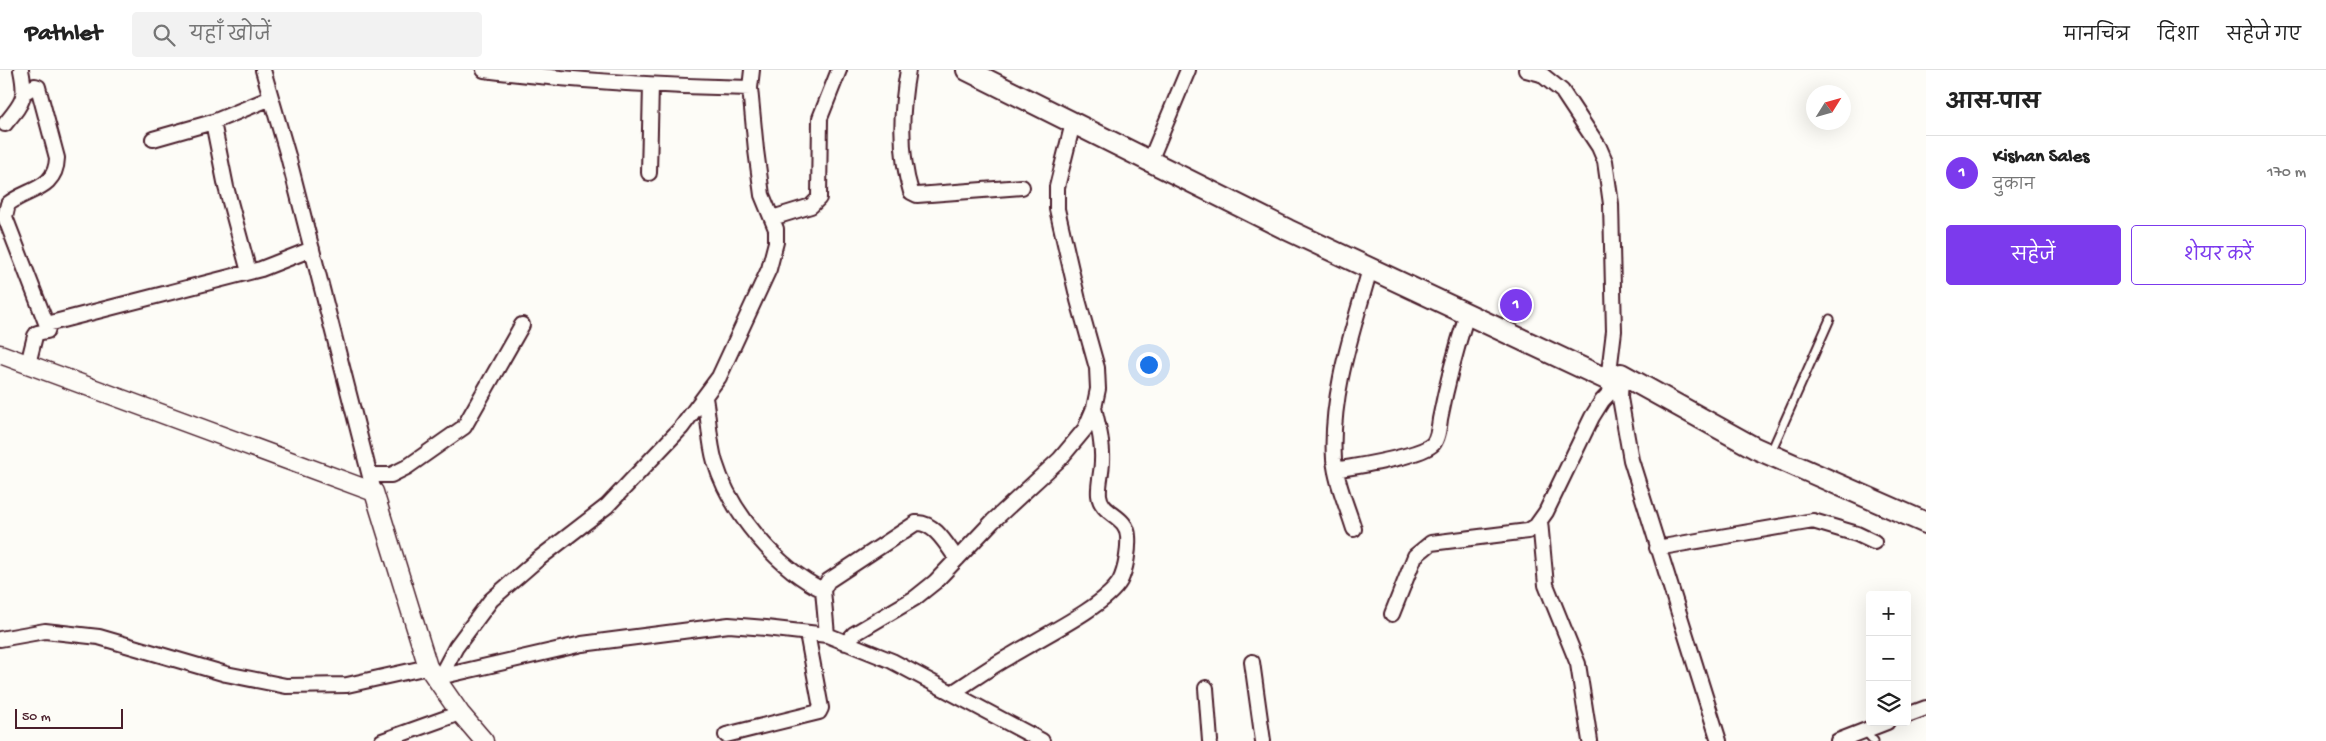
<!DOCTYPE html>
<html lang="hi">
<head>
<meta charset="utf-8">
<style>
  body { margin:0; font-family:"Gochi Hand","Playpen Sans Deva",sans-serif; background:#f2f2f2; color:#222 }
  .controls { position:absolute; right:15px; bottom:15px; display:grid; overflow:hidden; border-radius:5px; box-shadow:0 5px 20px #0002 }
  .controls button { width:45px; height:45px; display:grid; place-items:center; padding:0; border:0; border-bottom:1px solid #e0e0e0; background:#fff; color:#222; font:25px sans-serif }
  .compass { position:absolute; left:1806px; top:15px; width:45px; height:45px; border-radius:50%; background:#fff; box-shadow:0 5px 20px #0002; rotate:53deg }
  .scale { position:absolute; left:15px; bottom:12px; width:108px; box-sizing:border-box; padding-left:5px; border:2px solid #4a1f2b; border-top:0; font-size:14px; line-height:18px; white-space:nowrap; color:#4a1f2b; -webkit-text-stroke:4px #fdfcf7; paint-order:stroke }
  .you { position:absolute; left:1148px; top:294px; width:18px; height:18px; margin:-12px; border:4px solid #fff; border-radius:50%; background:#1a73e8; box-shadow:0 0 0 8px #1a73e833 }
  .badge { display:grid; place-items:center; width:32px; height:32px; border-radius:50%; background:#7c3aed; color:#fff; font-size:16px; font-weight:700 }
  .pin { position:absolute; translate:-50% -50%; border:2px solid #fff; box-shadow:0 1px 5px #0006 }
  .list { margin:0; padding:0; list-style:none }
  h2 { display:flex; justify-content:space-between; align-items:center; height:65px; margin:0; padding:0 20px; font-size:21px }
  h2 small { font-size:16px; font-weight:400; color:#767676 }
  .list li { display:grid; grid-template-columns:32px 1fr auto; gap:15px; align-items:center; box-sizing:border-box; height:75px; padding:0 20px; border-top:1px solid #e0e0e0 }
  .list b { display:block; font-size:19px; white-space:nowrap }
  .list p { margin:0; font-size:16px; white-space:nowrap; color:#767676 }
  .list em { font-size:16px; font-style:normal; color:#767676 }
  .actions { display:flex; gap:10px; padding:15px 20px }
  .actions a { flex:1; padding:11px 0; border:1px solid #7c3aed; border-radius:5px; text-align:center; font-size:18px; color:#7c3aed }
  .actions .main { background:#7c3aed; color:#fff }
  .icon { flex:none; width:28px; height:28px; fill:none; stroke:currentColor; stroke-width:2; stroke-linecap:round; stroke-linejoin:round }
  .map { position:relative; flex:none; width:1926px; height:671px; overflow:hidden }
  header { display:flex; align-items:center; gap:30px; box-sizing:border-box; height:70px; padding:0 25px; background:#fff; border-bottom:1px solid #e0e0e0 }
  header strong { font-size:24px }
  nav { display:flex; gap:28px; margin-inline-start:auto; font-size:18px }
  .search { width:350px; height:45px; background:#f2f2f2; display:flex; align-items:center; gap:12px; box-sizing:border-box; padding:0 18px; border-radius:5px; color:#767676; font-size:19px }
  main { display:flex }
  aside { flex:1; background:#fff }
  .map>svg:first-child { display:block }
</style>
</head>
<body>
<header>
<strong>Pathlet</strong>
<div class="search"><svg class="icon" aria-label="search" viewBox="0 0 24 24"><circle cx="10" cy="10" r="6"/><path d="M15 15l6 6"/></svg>यहाँ खोजें</div>
<nav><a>मानचित्र</a><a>दिशा</a><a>सहेजे गए</a></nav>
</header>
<main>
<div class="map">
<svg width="1926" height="671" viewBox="0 0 1926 671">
  <rect width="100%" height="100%" fill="#fdfcf7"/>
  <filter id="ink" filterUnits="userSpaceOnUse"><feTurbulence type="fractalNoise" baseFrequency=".02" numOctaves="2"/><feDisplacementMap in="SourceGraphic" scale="10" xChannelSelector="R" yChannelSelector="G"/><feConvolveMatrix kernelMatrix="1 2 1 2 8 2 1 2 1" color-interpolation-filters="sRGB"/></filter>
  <g filter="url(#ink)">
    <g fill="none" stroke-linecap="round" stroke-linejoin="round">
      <g stroke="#4a1f2b" stroke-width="11">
        <path id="service" d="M1770,384L1830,249
          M1865,661L1874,671"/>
      </g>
      <g stroke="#4a1f2b" stroke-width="18">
        <path id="minor" d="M263,0L288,86L374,422
          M484,0C572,11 661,16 750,18
          M908,0C901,39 899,83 911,122L917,125L1022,117
          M1526,0L1541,4L1562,21L1599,77L1605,91L1611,134L1614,261L1608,310
          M25,22L35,16L38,17L57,88C56,120 28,118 8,134L5,147L48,258L47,261L37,263L35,266L28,294
          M213,52L226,117L249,202
          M5,54C23,32 27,29 21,0
          M153,69L213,52L271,28
          M1150,91L1188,0
          M649,103L651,15
          M772,148L811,136L819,128L820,48L839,0
          M47,254L261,199L312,179
          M1621,304L1620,328L1631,390L1719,671
          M705,328C709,349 709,372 715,392C730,442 777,498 823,520
          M1336,400C1356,396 1420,387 1433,374C1438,368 1439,357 1440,349C1447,313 1456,279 1467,244
          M371,405H391L407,397L464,357L522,255
          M1540,451L1546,515L1578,594L1590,671
          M1354,459C1347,436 1336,412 1334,389C1330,325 1353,260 1370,199
          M1657,478L1813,451L1857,464L1874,472
          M1392,544L1415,486L1431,473L1528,461L1536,456L1546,442L1592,347L1602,331L1620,312
          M827,565L823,520L828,511L916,453C934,451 948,477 957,489
          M0,569L45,561L99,567L226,604L286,616L347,615L428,597
          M846,573L854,564L915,528L935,512L993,451L1060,389L1085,359L1094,338L1098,319L1097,298L1078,230L1057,139V117L1073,53
          M1252,592L1263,671
          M440,607L456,577L491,530L537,490L607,436L681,358L719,307L769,199L776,172V159L762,125L756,80L750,18L752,0
          M435,608L582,574L729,555L766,558L827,565L892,591L1042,671
          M1206,618L1210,671
          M952,623C971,611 990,597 1010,586C1037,569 1105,537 1120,511C1126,499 1129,479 1128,466C1127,445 1101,445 1099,425C1098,414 1102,402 1102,391C1103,373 1098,355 1094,338
          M1907,645L1926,638
          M726,665L819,642L821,638L807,563
          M382,671L460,643
          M1838,671L1887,652"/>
      </g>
      <g stroke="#4a1f2b" stroke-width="21">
        <path id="tertiary" d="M0,284L374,422L428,597L460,643L484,671"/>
      </g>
      <g stroke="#4a1f2b" stroke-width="24">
        <path id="secondary" d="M967,0L1288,160L1608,310L1621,304L1755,378L1926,453"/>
      </g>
      <use href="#service" stroke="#fdfcf7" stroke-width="7"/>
      <use href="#minor" stroke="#fdfcf7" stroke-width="14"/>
      <use href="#tertiary" stroke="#fdfcf7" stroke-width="18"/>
      <use href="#secondary" stroke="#fdfcf7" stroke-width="20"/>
    </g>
  </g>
</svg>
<div class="controls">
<button>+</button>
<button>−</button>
<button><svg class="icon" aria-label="layers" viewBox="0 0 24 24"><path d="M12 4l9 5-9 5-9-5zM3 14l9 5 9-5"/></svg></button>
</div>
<svg class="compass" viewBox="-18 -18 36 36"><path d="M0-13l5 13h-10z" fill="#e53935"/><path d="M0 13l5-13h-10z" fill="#767676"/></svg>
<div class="scale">50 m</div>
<div class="you"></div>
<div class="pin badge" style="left:1516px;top:235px">1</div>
</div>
<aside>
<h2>आस-पास<small></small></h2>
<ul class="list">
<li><span class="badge">1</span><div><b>Kishan Sales</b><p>दुकान</p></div><em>170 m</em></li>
</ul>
<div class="actions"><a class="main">सहेजें</a><a>शेयर करें</a></div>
</aside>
</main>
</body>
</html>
